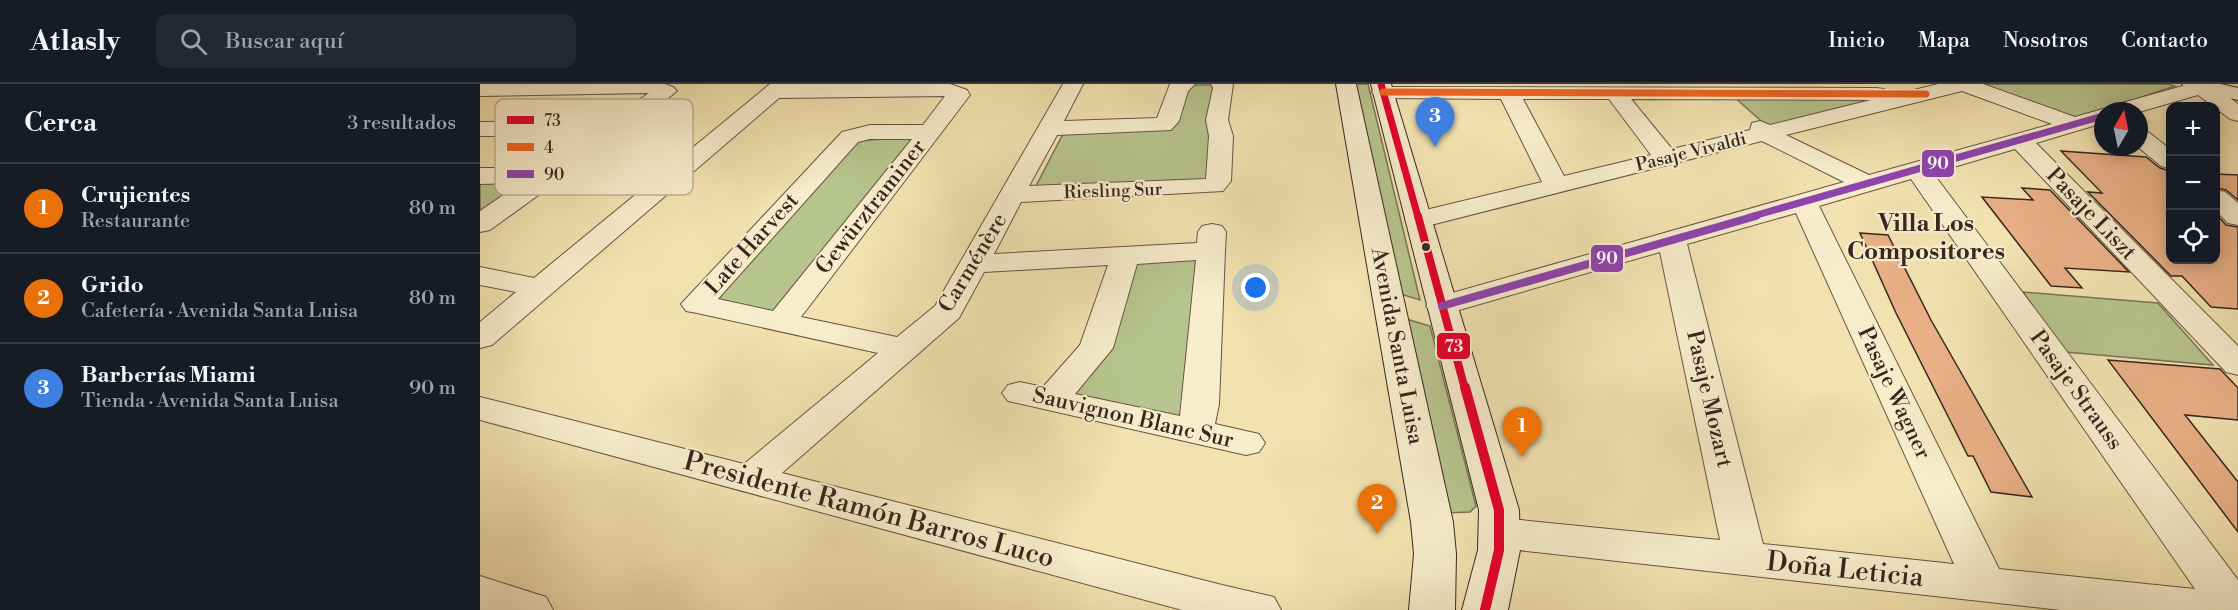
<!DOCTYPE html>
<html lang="es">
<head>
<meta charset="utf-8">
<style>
  body { margin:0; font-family:"Libre Bodoni",serif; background:#242831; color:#f1f3f6 }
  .controls { position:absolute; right:18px; top:18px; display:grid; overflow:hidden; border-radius:12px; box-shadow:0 3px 15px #0003 }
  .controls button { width:54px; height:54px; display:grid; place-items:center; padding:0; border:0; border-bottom:2px solid #363941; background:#171b24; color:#f1f3f6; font:30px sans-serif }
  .compass { position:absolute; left:1614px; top:18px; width:54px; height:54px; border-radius:50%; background:#171b24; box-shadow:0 3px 15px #0003; rotate:9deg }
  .you { position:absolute; left:776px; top:204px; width:21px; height:21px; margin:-15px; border:4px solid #fff; border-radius:50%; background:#1a73e8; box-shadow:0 0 0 9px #1a73e833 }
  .badge { display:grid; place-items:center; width:39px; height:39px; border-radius:50%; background:#c59692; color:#fff; font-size:20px; font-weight:700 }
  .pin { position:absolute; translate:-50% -50px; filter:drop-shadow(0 2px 3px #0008) }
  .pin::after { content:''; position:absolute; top:32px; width:21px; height:18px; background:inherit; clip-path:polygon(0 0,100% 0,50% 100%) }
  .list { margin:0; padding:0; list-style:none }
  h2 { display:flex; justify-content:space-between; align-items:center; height:78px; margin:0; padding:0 24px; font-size:26px }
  h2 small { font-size:20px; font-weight:400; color:#9ea1a6 }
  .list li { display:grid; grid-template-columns:39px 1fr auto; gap:18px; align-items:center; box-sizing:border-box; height:90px; padding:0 24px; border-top:2px solid #363941 }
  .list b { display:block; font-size:22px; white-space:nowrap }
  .list p { margin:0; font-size:20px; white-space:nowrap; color:#9ea1a6 }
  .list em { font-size:20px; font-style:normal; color:#9ea1a6 }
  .icon { flex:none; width:33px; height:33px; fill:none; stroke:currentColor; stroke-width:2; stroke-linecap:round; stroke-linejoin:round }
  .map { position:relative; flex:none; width:1758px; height:526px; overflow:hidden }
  header { display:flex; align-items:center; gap:36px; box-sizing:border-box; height:84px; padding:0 30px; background:#171b24; border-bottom:2px solid #363941 }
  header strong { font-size:28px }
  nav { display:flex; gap:33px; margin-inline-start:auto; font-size:21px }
  .search { width:420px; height:54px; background:#242831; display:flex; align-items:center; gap:15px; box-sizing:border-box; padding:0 21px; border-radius:12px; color:#9ea1a6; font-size:22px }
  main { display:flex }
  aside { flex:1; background:#171b24 }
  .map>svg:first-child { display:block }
</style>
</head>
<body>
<header>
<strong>Atlasly</strong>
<div class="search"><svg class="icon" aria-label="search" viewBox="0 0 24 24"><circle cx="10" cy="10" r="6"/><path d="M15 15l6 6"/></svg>Buscar aquí</div>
<nav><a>Inicio</a><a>Mapa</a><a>Nosotros</a><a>Contacto</a></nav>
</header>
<main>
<aside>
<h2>Cerca<small>3 resultados</small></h2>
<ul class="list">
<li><span class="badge" style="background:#e8710a">1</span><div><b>Crujientes</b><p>Restaurante</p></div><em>80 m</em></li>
<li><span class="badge" style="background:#e8710a">2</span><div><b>Grido</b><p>Cafetería · Avenida Santa Luisa</p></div><em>80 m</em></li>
<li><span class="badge" style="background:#3f7fe0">3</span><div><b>Barberías Miami</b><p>Tienda · Avenida Santa Luisa</p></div><em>90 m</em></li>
</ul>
</aside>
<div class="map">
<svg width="1758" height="526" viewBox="0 0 1758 526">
  <rect width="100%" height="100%" fill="#f2e2b0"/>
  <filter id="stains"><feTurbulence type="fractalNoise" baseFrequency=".00333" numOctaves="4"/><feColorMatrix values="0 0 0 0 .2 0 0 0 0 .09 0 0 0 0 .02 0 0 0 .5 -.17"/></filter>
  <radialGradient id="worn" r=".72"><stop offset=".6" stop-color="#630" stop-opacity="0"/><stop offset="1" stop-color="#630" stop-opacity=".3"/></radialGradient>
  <path fill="#b7c48e" stroke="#777556" stroke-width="1.5" d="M872,0H888L940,216L917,209Z
    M1493,0H1687L1695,2L1592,36Z
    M708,1H734L732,95L555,104L584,48L689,45Z
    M1252,11L1416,13L1289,44Z
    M435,53L296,230L231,213L375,57Z
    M53,95L0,132V96Z
    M721,173L710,334L604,318L588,304L650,179Z
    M1543,208L1678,219L1733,281L1585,268Z
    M923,234L950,242L996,422L990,428L965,429Z"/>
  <path fill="#e9b086" stroke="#37261e" stroke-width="1.5" d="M1581,67L1666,73L1680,84L1690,87V176H1736V130L1746,141L1758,143V225L1731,223L1702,192H1691L1608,108L1622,109Z
    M1736,90L1758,91V116L1746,106L1736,104Z
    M1542,104L1570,106L1649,188L1585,184L1602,204L1571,202L1502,113L1553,116Z
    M1380,149L1408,151L1451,236L1552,413L1511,408L1493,372H1488L1416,229Z
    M1628,276L1740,285L1758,304V336L1705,331L1758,398V448Z"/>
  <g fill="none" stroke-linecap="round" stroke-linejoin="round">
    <g stroke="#665542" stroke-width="2">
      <path id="street" d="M0,0H185L193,3L197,7L144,49L10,146L0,148V127L41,99L0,100V84H63L109,51L0,52V38L129,37L169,9L0,12Z
        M290,0H470L487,6L490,11L321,233L417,253L455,222L583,0H603L584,37L677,34L690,0H715L708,7L699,37L691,46L577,51L549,102L726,95L729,52L726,36L733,4L731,0H753L748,36L753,52L751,97L743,107L541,118L514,170L717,159L718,148L722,142L732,140L742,142L746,148L745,167L739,320L735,340L779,350L785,359L779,368L766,371L528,317L522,309L528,301L540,298L563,303L600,261L628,181L504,188L479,234L302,389L742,501L794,513L801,526H702L0,336V313L264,380L398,269L217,229L206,227L201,220L362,48L390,41H443L465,12L299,14L12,261L0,264V238L36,208L0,201V183L54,194ZM390,55H432L293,227L238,215L378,58ZM716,176L700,332L595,310L633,264L657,180Z
        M1458,0H1503L1595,33L1623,25L1628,27L1631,22L1710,0H1732L1758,20V37L1750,35L1718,11L1659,28L1623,27V39L1556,59L1758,262V291L1746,288L1535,65L1453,89L1758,496V526H1581L1020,464L1005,460L999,449L1005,438L1020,434L1240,456L1180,168L962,231L951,229L946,222L951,215L1364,98L1282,57L939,144L929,142L925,136L929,130L1062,98L1021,15L903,14L895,13L892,8L895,3L1396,4L1404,5L1407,10L1405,13ZM1482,7L1572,40L1389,91L1306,51ZM1043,15H1129L1171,71L1084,92ZM1151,15L1391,16L1290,41L1280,37L1272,39L1270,46L1192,65ZM1431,95L1715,505L1519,485L1339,122ZM1316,129L1474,480L1283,460L1207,160Z
        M1659,45L1667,47L1690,65V84L1681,82L1658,63Z
        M1736,106L1745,108L1758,119V141L1748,139L1736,127Z
        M0,492L66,513L73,526H0Z"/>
    </g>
    <g stroke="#37261e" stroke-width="2">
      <path id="secondary" d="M856,0H876L973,438L976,470L975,526H929L934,470L931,438Z
        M891,0H911L1039,426L1040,466L1028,526H982L998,466L999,426Z
        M1702,0H1741L1758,4V16L1705,4Z"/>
    </g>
    <use href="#street" fill="#f7eccc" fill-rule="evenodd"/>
    <use href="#secondary" fill="#f7eccc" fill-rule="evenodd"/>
    <g stroke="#f7eccc" stroke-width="10">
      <path id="bus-1-far2" d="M901,0L938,133"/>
    </g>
    <g stroke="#f7eccc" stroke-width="13">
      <path id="bus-1-far1" d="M938,132L985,305"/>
    </g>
    <g stroke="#f7eccc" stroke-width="15">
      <path id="bus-1" d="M985,303L1019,426V466L1005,526"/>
    </g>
    <g stroke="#f7eccc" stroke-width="10">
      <path id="bus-2" d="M903,8L1446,10"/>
    </g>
    <g stroke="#f7eccc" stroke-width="10">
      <path id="bus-3-far1" d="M1270,133L1623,32"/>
    </g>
    <g stroke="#f7eccc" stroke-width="13">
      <path id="bus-3" d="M962,222L1276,132"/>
    </g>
    <use href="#bus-1-far2" stroke="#e4002b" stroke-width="7"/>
    <use href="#bus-1-far1" stroke="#e4002b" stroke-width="8"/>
    <use href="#bus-1" stroke="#e4002b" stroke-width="10"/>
    <use href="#bus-2" stroke="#f26522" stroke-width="7"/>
    <use href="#bus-3-far1" stroke="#8e44ad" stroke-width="7"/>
    <use href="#bus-3" stroke="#8e44ad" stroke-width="8"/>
  </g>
  <circle fill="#37261e" stroke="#f7eccc" stroke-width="2" cx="946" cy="163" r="5"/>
  <g text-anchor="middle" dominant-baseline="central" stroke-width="4.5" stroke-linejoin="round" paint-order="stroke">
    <g font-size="18" fill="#37261e" stroke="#f7eccc">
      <text transform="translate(1211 68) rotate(-14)">Pasaje Vivaldi</text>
      <text transform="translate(633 107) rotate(-2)">Riesling Sur</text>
    </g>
    <g font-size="22" fill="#37261e" stroke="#f7eccc">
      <text transform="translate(391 123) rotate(-52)">Gewürztraminer</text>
      <text transform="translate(1611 130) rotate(46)">Pasaje Liszt</text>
      <text transform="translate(272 160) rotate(-48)">Late Harvest</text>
      <text transform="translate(493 179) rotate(-59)">Carménère</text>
      <text transform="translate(917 262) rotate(79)">Avenida Santa Luisa</text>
      <text transform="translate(1596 306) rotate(54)">Pasaje Strauss</text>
      <text transform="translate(1414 309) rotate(65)">Pasaje Wagner</text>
      <text transform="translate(1229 315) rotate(77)">Pasaje Mozart</text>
      <text transform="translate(653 334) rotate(13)">Sauvignon Blanc Sur</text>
    </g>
    <g font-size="24" font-weight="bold" fill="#37261e" stroke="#f7eccc">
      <text x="1446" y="140">Villa Los<tspan x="1446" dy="28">Compositores</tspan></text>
    </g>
    <g font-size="27" fill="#37261e" stroke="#f7eccc">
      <text transform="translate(389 426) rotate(15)">Presidente Ramón Barros Luco</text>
      <text transform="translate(1365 486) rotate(6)">Doña Leticia</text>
    </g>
  </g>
  <rect x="15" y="15" width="198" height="96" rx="9" fill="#f7eccc" stroke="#bdb198" stroke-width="1.5"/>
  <rect x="27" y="32" width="27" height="8" fill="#e4002b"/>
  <rect x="27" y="59" width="27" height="8" fill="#f26522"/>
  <rect x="27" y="86" width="27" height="8" fill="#8e44ad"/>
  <g font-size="16" fill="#37261e">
    <text x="64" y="42">73</text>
    <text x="64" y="69">4</text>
    <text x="64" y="96">90</text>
  </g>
  <g stroke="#f7eccc" stroke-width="2">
    <rect x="1441" y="65" width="34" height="29" rx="6" fill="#8e44ad"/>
    <rect x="1110" y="160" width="34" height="29" rx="6" fill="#8e44ad"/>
    <rect x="956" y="248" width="35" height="28" rx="6" fill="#e4002b"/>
  </g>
  <g font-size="16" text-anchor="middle" font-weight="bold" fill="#fff">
    <text x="1458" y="85">90</text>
    <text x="1127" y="180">90</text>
    <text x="974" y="268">73</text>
  </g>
  <rect width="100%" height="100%" filter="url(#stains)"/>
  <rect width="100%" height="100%" fill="url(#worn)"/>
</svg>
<div class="controls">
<button>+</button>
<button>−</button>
<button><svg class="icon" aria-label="locate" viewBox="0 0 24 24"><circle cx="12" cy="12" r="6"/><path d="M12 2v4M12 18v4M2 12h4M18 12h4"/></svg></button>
</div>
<svg class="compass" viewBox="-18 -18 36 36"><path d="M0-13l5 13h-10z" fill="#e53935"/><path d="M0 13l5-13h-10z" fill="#9ea1a6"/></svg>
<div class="you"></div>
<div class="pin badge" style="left:1042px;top:373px;background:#e8710a">1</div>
<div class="pin badge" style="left:897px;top:450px;background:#e8710a">2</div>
<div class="pin badge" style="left:955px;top:63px;background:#3f7fe0">3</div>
</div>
</main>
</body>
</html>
